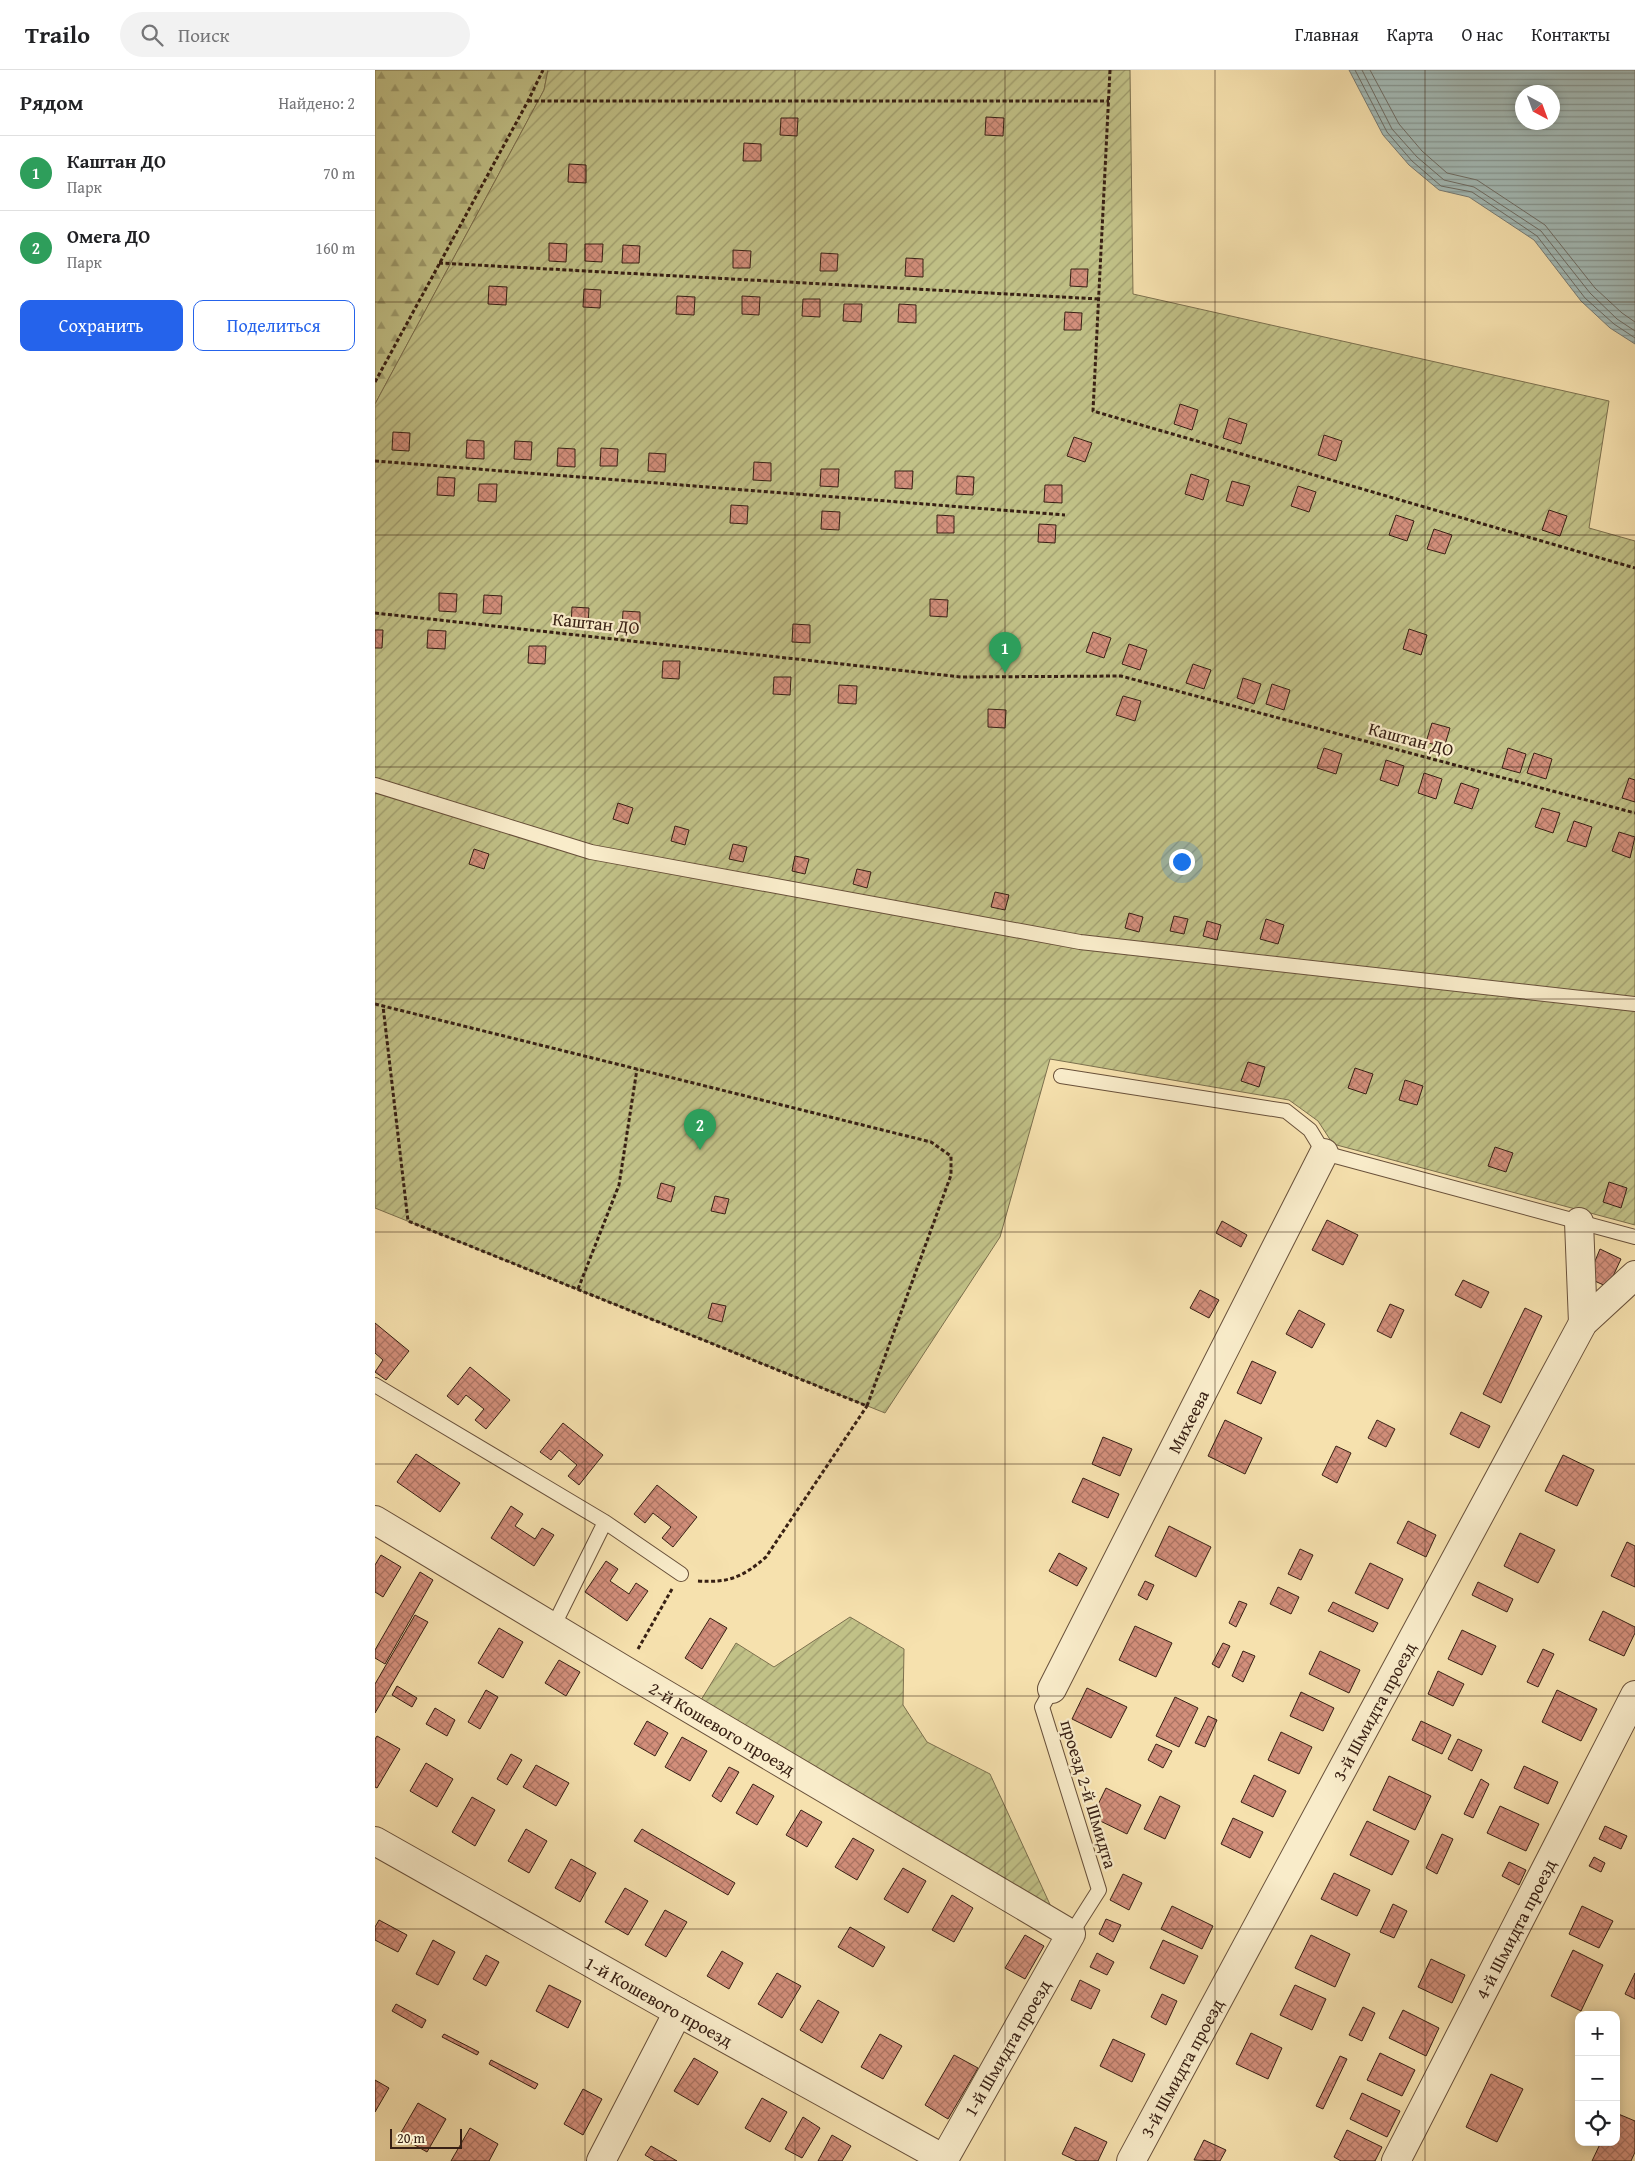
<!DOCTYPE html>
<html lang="ru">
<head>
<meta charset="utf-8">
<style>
  body { margin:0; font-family:"Gentium Book Plus",serif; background:#f2f2f2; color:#202124 }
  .controls { position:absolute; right:15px; bottom:15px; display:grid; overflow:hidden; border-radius:10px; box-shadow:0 2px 12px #0003 }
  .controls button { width:45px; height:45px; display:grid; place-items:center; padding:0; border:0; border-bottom:1px solid #e0e0e0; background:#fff; color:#202124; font:25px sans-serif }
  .compass { position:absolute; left:1140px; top:15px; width:45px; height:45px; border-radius:50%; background:#fff; box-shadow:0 2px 12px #0003; rotate:139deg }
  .scale { position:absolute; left:15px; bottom:12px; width:72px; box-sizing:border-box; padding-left:5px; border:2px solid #382014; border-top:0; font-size:14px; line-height:18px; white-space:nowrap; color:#382014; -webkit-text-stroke:4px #f9ecca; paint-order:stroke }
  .you { position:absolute; left:806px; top:791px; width:18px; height:18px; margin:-12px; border:4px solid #fff; border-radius:50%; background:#1a73e8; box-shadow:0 0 0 8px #1a73e833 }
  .badge { display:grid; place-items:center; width:32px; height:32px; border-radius:50%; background:#2563eb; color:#fff; font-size:16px; font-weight:700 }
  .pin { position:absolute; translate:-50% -41px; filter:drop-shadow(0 1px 2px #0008) }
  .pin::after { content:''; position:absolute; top:26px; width:18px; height:15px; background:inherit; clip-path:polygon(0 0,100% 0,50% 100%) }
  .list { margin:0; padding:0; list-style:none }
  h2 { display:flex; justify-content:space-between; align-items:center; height:65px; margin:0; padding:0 20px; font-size:21px }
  h2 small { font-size:16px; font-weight:400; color:#757577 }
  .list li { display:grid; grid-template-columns:32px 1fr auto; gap:15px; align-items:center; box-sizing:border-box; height:75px; padding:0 20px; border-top:1px solid #e0e0e0 }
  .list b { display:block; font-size:19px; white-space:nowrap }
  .list p { margin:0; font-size:16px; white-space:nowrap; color:#757577 }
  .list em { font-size:16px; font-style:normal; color:#757577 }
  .actions { display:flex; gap:10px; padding:15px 20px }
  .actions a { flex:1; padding:11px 0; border:1px solid #2563eb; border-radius:10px; text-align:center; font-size:18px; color:#2563eb }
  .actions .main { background:#2563eb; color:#fff }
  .icon { flex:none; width:28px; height:28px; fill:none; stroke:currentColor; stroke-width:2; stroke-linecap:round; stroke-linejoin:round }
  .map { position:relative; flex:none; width:1260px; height:2091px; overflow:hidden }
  header { display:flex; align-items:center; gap:30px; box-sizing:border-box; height:70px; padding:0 25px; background:#fff; border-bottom:1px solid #e0e0e0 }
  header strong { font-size:24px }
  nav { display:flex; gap:28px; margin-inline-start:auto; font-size:18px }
  .search { width:350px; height:45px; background:#f2f2f2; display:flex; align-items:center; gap:12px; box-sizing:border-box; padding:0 18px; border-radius:28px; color:#757577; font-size:19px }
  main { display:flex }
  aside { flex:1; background:#fff }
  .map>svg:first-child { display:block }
</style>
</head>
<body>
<header>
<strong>Trailo</strong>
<div class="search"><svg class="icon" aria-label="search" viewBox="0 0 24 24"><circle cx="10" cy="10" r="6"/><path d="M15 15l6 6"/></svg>Поиск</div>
<nav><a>Главная</a><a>Карта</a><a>О нас</a><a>Контакты</a></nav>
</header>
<main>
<aside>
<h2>Рядом<small>Найдено: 2</small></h2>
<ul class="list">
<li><span class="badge" style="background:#2e9e5b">1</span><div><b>Каштан ДО</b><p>Парк</p></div><em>70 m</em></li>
<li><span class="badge" style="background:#2e9e5b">2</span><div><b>Омега ДО</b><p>Парк</p></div><em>160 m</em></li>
</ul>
<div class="actions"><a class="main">Сохранить</a><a>Поделиться</a></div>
</aside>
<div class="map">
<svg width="1260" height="2091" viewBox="0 0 1260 2091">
  <defs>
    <pattern id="forest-firs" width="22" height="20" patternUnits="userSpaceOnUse" patternTransform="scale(1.25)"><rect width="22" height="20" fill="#c1c187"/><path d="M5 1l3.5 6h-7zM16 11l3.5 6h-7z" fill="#9e9c6d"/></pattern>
    <pattern id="garden-furrows" width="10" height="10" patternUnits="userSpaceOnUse" patternTransform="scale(1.25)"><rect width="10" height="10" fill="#c1c187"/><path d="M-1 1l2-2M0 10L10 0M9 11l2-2" fill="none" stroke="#9e9c6d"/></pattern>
    <pattern id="water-rules" width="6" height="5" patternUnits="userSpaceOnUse" patternTransform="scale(1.25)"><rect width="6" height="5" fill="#a3bab6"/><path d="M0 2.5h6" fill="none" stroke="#869793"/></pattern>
    <pattern id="building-cross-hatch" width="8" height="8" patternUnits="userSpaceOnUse" patternTransform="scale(1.25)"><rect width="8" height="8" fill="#d38f7b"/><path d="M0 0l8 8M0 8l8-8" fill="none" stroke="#ac7464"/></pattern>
  </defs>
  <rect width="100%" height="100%" fill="#f6e1ae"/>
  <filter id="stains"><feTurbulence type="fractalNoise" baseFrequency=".004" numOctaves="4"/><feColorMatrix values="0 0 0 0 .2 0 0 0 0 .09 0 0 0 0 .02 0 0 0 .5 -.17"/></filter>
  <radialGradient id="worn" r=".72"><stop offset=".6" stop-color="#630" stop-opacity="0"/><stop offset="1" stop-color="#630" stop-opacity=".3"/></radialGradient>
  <path fill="url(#forest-firs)" stroke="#7c704e" d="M0,0H173L169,20L0,334Z"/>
  <path fill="url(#garden-furrows)" stroke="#7c704e" d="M173,0H755L758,224L1234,331L1214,458L1260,471V1155L958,1074L943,1051L914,1030L675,989L625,1167L510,1343L0,1138V334L169,20Z
    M475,1547L529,1579L528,1635L552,1672L615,1704L678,1841L326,1630L361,1573L399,1597Z"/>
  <path fill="url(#water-rules)" stroke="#787c75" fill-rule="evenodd" d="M974,0H1260V274L1235,258L1206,231L1159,170L1094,127L1064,120L1034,95L1008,65ZM1148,22H1178V52H1148Z"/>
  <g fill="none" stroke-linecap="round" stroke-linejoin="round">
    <path stroke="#6e6d65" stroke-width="1" d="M980,0L1012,62L1037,91L1066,116L1097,122L1162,166L1210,228L1239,254L1260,268
      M987,0L1017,59L1042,87L1069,110L1099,117L1166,161L1215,223L1242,249L1260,261
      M995,0L1024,54L1047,81L1072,103L1102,110L1170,155L1220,218L1247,243L1260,252"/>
  </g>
  <path fill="url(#building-cross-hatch)" stroke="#382014" d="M611,47L629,48L628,66L610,65Z
    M406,48H423L422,66L405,65Z
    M369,73L386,74V91H368Z
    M194,94L211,95V113L193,112Z
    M174,173L192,174L191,192L174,191Z
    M210,174H228L227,192L210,191Z
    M248,175L265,176L264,193H247Z
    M358,180L376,181L375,198H358Z
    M446,183L463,184L462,201H445Z
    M531,188L548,189V207L530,206Z
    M696,199H713L712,217L695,216Z
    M114,216L132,217L131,235L113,234Z
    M209,219L226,220L225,238L208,237Z
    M302,226L320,227L319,245L301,244Z
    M367,226L385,227L384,245L367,244Z
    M428,229H445V247L427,246Z
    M469,234H487L486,252L468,251Z
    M524,234L541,235V253L523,252Z
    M690,242L707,243L706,260H689Z
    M805,334L823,340L817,360L799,354Z
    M854,348L872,354L866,374L848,368Z
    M18,362L35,363L34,381L17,380Z
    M949,365L967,371L961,391L943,385Z
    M699,367L717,373L710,392L692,386Z
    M92,370L109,371V389L91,388Z
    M140,371L157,372L156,390L139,389Z
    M183,378L200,379V397L182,396Z
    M226,378L243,379L242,396H225Z
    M274,383L291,384L290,402L273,401Z
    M379,392L396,393V411L378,410Z
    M446,399H464L463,417L445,416Z
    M520,401H538L537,419L520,418Z
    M816,404L834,410L828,430L810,424Z
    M582,406L599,407L598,425L581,424Z
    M63,407L80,408L79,426L62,425Z
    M857,411L875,416L868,436L851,431Z
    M104,414H122L121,432L103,431Z
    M670,415H687V433L669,432Z
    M923,416L941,422L934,442L916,436Z
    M356,435L373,436L372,454L355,453Z
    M1174,440L1192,446L1185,466L1167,460Z
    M447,441L465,442L464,460L446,459Z
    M562,445L579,446V463H562Z
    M1021,445L1039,451L1032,471L1014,465Z
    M664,454L681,455L680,473L663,472Z
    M1059,459L1077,465L1070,484L1052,479Z
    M64,523L82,524L81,542L64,541Z
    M109,525L127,526L126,544L108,543Z
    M555,529L573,530L572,547L555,546Z
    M197,537L214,538L213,555H196Z
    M248,541L265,542V560L247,559Z
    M418,554L435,555V573L417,572Z
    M1034,559L1052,565L1046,585L1028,579Z
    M0,560H8L7,578H0Z
    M53,560L71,561L70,579L52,578Z
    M718,562L736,568L729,588L711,582Z
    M754,574L772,580L765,600L747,594Z
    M154,576H171L170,594L153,593Z
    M288,591H305L304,609L287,608Z
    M818,594L836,600L829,619L811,613Z
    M399,607H416L415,625L398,624Z
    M868,608L886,614L879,634L862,628Z
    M897,614L915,620L909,640L891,634Z
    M464,615L482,616L481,634L463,633Z
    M748,626L766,631L760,651L741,645Z
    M613,639L631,640L630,658L613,657Z
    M1057,653L1075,658L1069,678L1051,672Z
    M949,678L967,684L961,704L942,698Z
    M1133,678L1151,684L1145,703L1127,698Z
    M1159,683L1177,689L1171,709L1152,703Z
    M1011,690L1029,696L1023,716L1005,710Z
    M1049,703L1067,709L1061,729L1043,723Z
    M1254,708L1260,710V732L1247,728Z
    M1086,713L1104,719L1097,739L1079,733Z
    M243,733L258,738L253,754L238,749Z
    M1167,738L1185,743L1178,763L1160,757Z
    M1199,751L1217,757L1211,777L1192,771Z
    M300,756L314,760L310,775L296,771Z
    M1244,762L1260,767L1255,788L1237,781Z
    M358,774L372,777L368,792L354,789Z
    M99,779L114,784L109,799L94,794Z
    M420,786L434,789L430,804L417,801Z
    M482,799L496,802L492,818L478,814Z
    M620,822L634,825L630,840L616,837Z
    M754,843L768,847L764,862L750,858Z
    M799,846L813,849L809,864L795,861Z
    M891,849L909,855L903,874L885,869Z
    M832,851L846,855L842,870L828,866Z
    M873,992L890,997L884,1017L866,1011Z
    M980,998L998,1004L991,1024L973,1018Z
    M1030,1010L1048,1016L1042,1035L1024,1030Z
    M1120,1077L1138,1083L1131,1102L1113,1096Z
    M1234,1112L1252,1118L1246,1138L1228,1132Z
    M286,1113L300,1117L296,1132L282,1128Z
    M340,1126L354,1129L350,1144L336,1141Z
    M952,1150L983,1165L968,1195L937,1180Z
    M847,1151L872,1165L866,1177L841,1163Z
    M1225,1179L1246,1189L1233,1217L1213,1208Z
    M1088,1210L1114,1222L1106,1238L1080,1225Z
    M825,1220L844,1230L834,1248L815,1238Z
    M337,1233L351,1236L347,1252L333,1248Z
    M1015,1234L1029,1240L1016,1268L1002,1261Z
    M1150,1238L1167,1246L1126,1333L1108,1324Z
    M924,1240L950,1254L937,1278L911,1264Z
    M0,1253L34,1281L11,1310L0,1302L8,1290L0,1283Z
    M877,1291L901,1302L886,1334L862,1323Z
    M95,1297L135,1330L111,1359L100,1350L109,1339L91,1325L83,1335L72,1326Z
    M1086,1342L1115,1356L1104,1378L1075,1364Z
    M850,1350L887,1368L870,1404L833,1386Z
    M1002,1350L1020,1359L1011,1377L993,1368Z
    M188,1353L228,1385L204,1415L193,1406L202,1395L184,1380L176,1390L165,1382Z
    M728,1367L757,1379L745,1406L717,1394Z
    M961,1376L976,1383L962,1413L947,1405Z
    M41,1384L85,1413L65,1442L22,1412Z
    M1188,1385L1219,1400L1202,1436L1170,1421Z
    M708,1408L744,1424L733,1448L697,1432Z
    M282,1415L322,1447L298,1477L287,1468L296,1457L278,1443L270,1453L259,1444Z
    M136,1436L148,1444L140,1456L160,1469L167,1458L179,1465L159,1496L116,1468Z
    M1033,1451L1061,1465L1051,1487L1022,1473Z
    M794,1456L836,1477L821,1507L780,1486Z
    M1145,1463L1180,1480L1163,1513L1129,1496Z
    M1252,1472L1260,1476V1517L1236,1506Z
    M925,1479L938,1485L926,1510L913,1504Z
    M684,1483L712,1498L702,1516L674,1501Z
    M6,1485L26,1497L8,1527L0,1522V1495Z
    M231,1491L243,1499L235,1511L254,1524L261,1513L273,1521L252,1551L210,1522Z
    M995,1493L1028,1509L1013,1539L980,1523Z
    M45,1502L58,1510L10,1594L0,1588V1580Z
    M770,1511L779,1515L772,1530L763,1525Z
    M1103,1512L1138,1529L1132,1542L1097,1525Z
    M903,1517L924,1527L916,1544L895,1534Z
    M864,1531L872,1534L861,1557L854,1553Z
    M958,1532L1003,1553L998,1562L953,1541Z
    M1228,1541L1260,1557V1563L1249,1586L1214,1570Z
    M40,1545L53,1552L0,1643V1614Z
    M335,1548L352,1558L327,1599L310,1588Z
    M760,1556L797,1573L781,1607L744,1590Z
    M124,1558L148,1572L128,1608L103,1593Z
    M1087,1560L1121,1576L1107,1605L1073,1589Z
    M848,1573L855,1576L844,1598L837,1594Z
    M1168,1579L1179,1584L1163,1617L1152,1612Z
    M868,1581L880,1586L868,1612L857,1606Z
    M945,1581L985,1600L974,1623L934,1604Z
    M184,1590L205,1602L191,1626L170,1613Z
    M1063,1601L1089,1614L1078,1636L1053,1624Z
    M22,1616L42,1628L37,1637L17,1625Z
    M712,1618L752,1637L736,1668L697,1649Z
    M111,1620L123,1627L105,1659L93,1652Z
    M1182,1620L1222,1639L1206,1671L1167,1652Z
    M926,1622L959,1638L948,1661L915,1646Z
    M800,1627L823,1638L804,1677L781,1666Z
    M60,1638L80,1650L72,1666L51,1654Z
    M833,1646L842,1650L830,1677L820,1673Z
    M272,1651L293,1663L280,1686L259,1674Z
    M1046,1651L1076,1665L1067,1684L1037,1670Z
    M906,1662L937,1677L924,1704L893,1690Z
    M2,1666L25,1679L2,1718L0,1717V1669Z
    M307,1667L332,1681L315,1711L290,1697Z
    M1083,1669L1107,1680L1097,1701L1073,1689Z
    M781,1674L797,1681L788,1698L773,1690Z
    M136,1684L147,1690L132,1715L122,1709Z
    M51,1693L78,1709L62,1737L35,1721Z
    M161,1695L194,1713L181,1736L148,1717Z
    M1149,1696L1183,1712L1173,1734L1139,1718Z
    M354,1697L364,1702L346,1732L337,1726Z
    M879,1705L911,1721L898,1747L866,1732Z
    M1014,1706L1056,1726L1040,1760L998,1740Z
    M1106,1709L1114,1714L1098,1748L1089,1744Z
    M378,1714L399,1726L382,1755L361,1743Z
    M731,1718L766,1735L752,1764L717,1747Z
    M785,1726L805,1736L790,1769L769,1759Z
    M97,1727L120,1740L100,1776L77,1762Z
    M1125,1736L1164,1754L1151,1781L1112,1763Z
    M426,1740L447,1752L432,1777L411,1765Z
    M858,1748L888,1762L875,1788L846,1774Z
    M992,1751L1034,1771L1017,1805L975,1785Z
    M1230,1756L1252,1766L1246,1779L1224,1769Z
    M151,1759L172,1771L154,1803L133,1791Z
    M267,1759L360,1813L353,1825L259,1771Z
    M1067,1764L1078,1769L1062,1804L1051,1798Z
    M478,1768L499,1780L482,1810L460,1797Z
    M1219,1787L1230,1793L1226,1802L1214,1796Z
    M196,1789L221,1803L205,1832L180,1818Z
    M1134,1792L1151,1800L1144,1815L1127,1806Z
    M528,1798L551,1811L533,1843L509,1829Z
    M959,1803L995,1820L982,1846L946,1829Z
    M748,1804L767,1813L754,1840L735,1830Z
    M250,1818L273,1831L253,1865L230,1852Z
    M577,1825L598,1838L579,1872L557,1860Z
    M1018,1834L1032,1841L1019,1868L1005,1862Z
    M797,1836L838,1856L827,1879L786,1859Z
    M1207,1836L1238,1851L1224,1878L1194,1864Z
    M290,1840L312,1852L291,1887L270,1875Z
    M731,1849L746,1855L738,1872L724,1864Z
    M4,1850L32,1865L23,1882L0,1870V1857Z
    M475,1857L510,1877L498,1897L463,1877Z
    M650,1865L669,1876L650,1909L630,1898Z
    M936,1865L975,1884L960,1917L920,1898Z
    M58,1870L80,1882L63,1915L41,1904Z
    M788,1870L823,1886L809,1914L775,1898Z
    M1198,1880L1228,1895L1206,1941L1176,1926Z
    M347,1881L368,1893L354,1919L332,1906Z
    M722,1883L739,1892L732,1905L715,1897Z
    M111,1885L124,1892L111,1916L98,1909Z
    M1056,1889L1090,1905L1077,1933L1043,1917Z
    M402,1903L426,1916L407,1948L383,1934Z
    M1260,1903V1929L1250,1924Z
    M705,1910L725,1920L716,1939L696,1930Z
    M174,1915L206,1931L193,1958L161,1941Z
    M920,1915L951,1929L937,1960L905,1945Z
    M787,1924L802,1931L791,1955L776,1947Z
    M443,1930L464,1942L447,1973L425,1960Z
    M21,1934L51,1950L47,1958L17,1941Z
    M988,1937L1000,1943L987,1971L974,1965Z
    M1028,1940L1064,1958L1051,1986L1014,1968Z
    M876,1963L907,1978L893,2009L861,1994Z
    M69,1964L104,1982L102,1985L67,1967Z
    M505,1964L527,1976L508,2009L486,1997Z
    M738,1969L770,1984L757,2012L725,1996Z
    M1005,1983L1040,2000L1027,2026L992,2010Z
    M579,1985L603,1998L573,2049L550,2035Z
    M965,1986L972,1989L948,2039L941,2036Z
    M319,1988L343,2002L323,2035L299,2021Z
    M116,1990L163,2014L160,2019L114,1994Z
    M1116,2004L1148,2019L1122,2072L1091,2057Z
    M0,2010L14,2018L0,2042Z
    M208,2019L227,2029L208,2065L189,2054Z
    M987,2023L1025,2041L1012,2067L975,2049Z
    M387,2028L412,2042L395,2072L370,2058Z
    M43,2033L71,2049L52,2082L24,2066Z
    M1241,2043L1260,2051V2082L1256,2091H1217L1226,2072H1241Z
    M428,2047L445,2058L427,2088L410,2079Z
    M700,2057L732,2072L723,2091H702L687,2084Z
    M95,2058L123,2074L114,2091H76Z
    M972,2060L1007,2077L1000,2091H966L959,2087Z
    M457,2065L476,2076L467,2091H443Z
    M829,2070L851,2080L845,2091L819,2090Z
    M276,2076L302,2091H280L270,2085Z"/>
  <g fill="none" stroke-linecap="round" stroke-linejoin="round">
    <g stroke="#68503a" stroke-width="16">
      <path id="lane" d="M0,715L216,782L705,872L1260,934
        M686,1006L911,1041L935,1060L949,1083L1260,1167
        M0,1315L230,1452L306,1504
        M178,1557L230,1452
        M677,1619L667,1637L724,1820L696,1864"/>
    </g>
    <g stroke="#68503a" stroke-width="30">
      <g id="street">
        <path d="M1204,1152L1208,1253"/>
        <path id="s1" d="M0,1450L251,1601L696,1864L568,2091"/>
        <path id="s2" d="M677,1619L949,1083"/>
        <path id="s3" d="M0,1771L303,1942L569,2089"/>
        <path d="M226,2091L303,1942"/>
        <path id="s4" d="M756,2091L1208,1253L1260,1205"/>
        <path id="s5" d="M1021,2091L1260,1625"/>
      </g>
    </g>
    <path stroke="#382014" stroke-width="3" stroke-dasharray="4 2.5" stroke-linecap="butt" d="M735,0L718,341L1260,498
      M153,31H734
      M64,193L724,229
      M0,312L153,31L168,0
      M0,391L690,445
      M0,543L586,607L746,606L1260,743
      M0,934L8,936L556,1072L576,1086V1105L492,1336L33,1151L8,936
      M203,1219L244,1115L262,999
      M323,1511C354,1513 368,1507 391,1487L492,1336
      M263,1579L297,1519"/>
    <use href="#lane" stroke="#f9ecca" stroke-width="14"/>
    <use href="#street" stroke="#f9ecca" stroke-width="28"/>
  </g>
  <path fill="none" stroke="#382014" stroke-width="1" stroke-opacity="0.55" d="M210,0V2091M420,0V2091M630,0V2091M840,0V2091M1050,0V2091M0,232H1260M0,465H1260M0,697H1260M0,929H1260M0,1162H1260M0,1394H1260M0,1626H1260M0,1859H1260"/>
  <g text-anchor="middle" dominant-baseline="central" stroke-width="4.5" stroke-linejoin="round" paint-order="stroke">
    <g font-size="18" fill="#382014" stroke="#f9ecca">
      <text transform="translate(221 553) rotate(6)">Каштан ДО</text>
      <text transform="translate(1036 669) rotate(15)">Каштан ДО</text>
      <text stroke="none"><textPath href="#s2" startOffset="300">Михеева</textPath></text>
      <text stroke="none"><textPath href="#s4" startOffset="511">3-й Шмидта проезд</textPath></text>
      <text stroke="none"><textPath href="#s1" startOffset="405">2-й Кошевого проезд</textPath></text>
      <text transform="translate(714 1724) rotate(73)">проезд 2-й Шмидта</text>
      <text stroke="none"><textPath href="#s5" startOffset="261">4-й Шмидта проезд</textPath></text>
      <text stroke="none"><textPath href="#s3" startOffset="326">1-й Кошевого проезд</textPath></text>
      <text transform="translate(632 1978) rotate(-60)">1-й Шмидта проезд</text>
      <text stroke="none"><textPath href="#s4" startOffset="106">3-й Шмидта проезд</textPath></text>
    </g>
  </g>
  <rect width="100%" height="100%" filter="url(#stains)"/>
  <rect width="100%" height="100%" fill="url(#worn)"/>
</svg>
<div class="controls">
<button>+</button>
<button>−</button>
<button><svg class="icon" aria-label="locate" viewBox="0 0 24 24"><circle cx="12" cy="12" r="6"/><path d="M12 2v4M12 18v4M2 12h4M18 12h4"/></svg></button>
</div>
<svg class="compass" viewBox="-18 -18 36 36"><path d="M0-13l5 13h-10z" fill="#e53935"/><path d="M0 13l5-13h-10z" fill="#757577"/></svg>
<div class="scale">20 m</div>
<div class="you"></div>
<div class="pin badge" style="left:630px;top:603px;background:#2e9e5b">1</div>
<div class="pin badge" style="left:325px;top:1080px;background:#2e9e5b">2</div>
</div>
</main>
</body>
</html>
